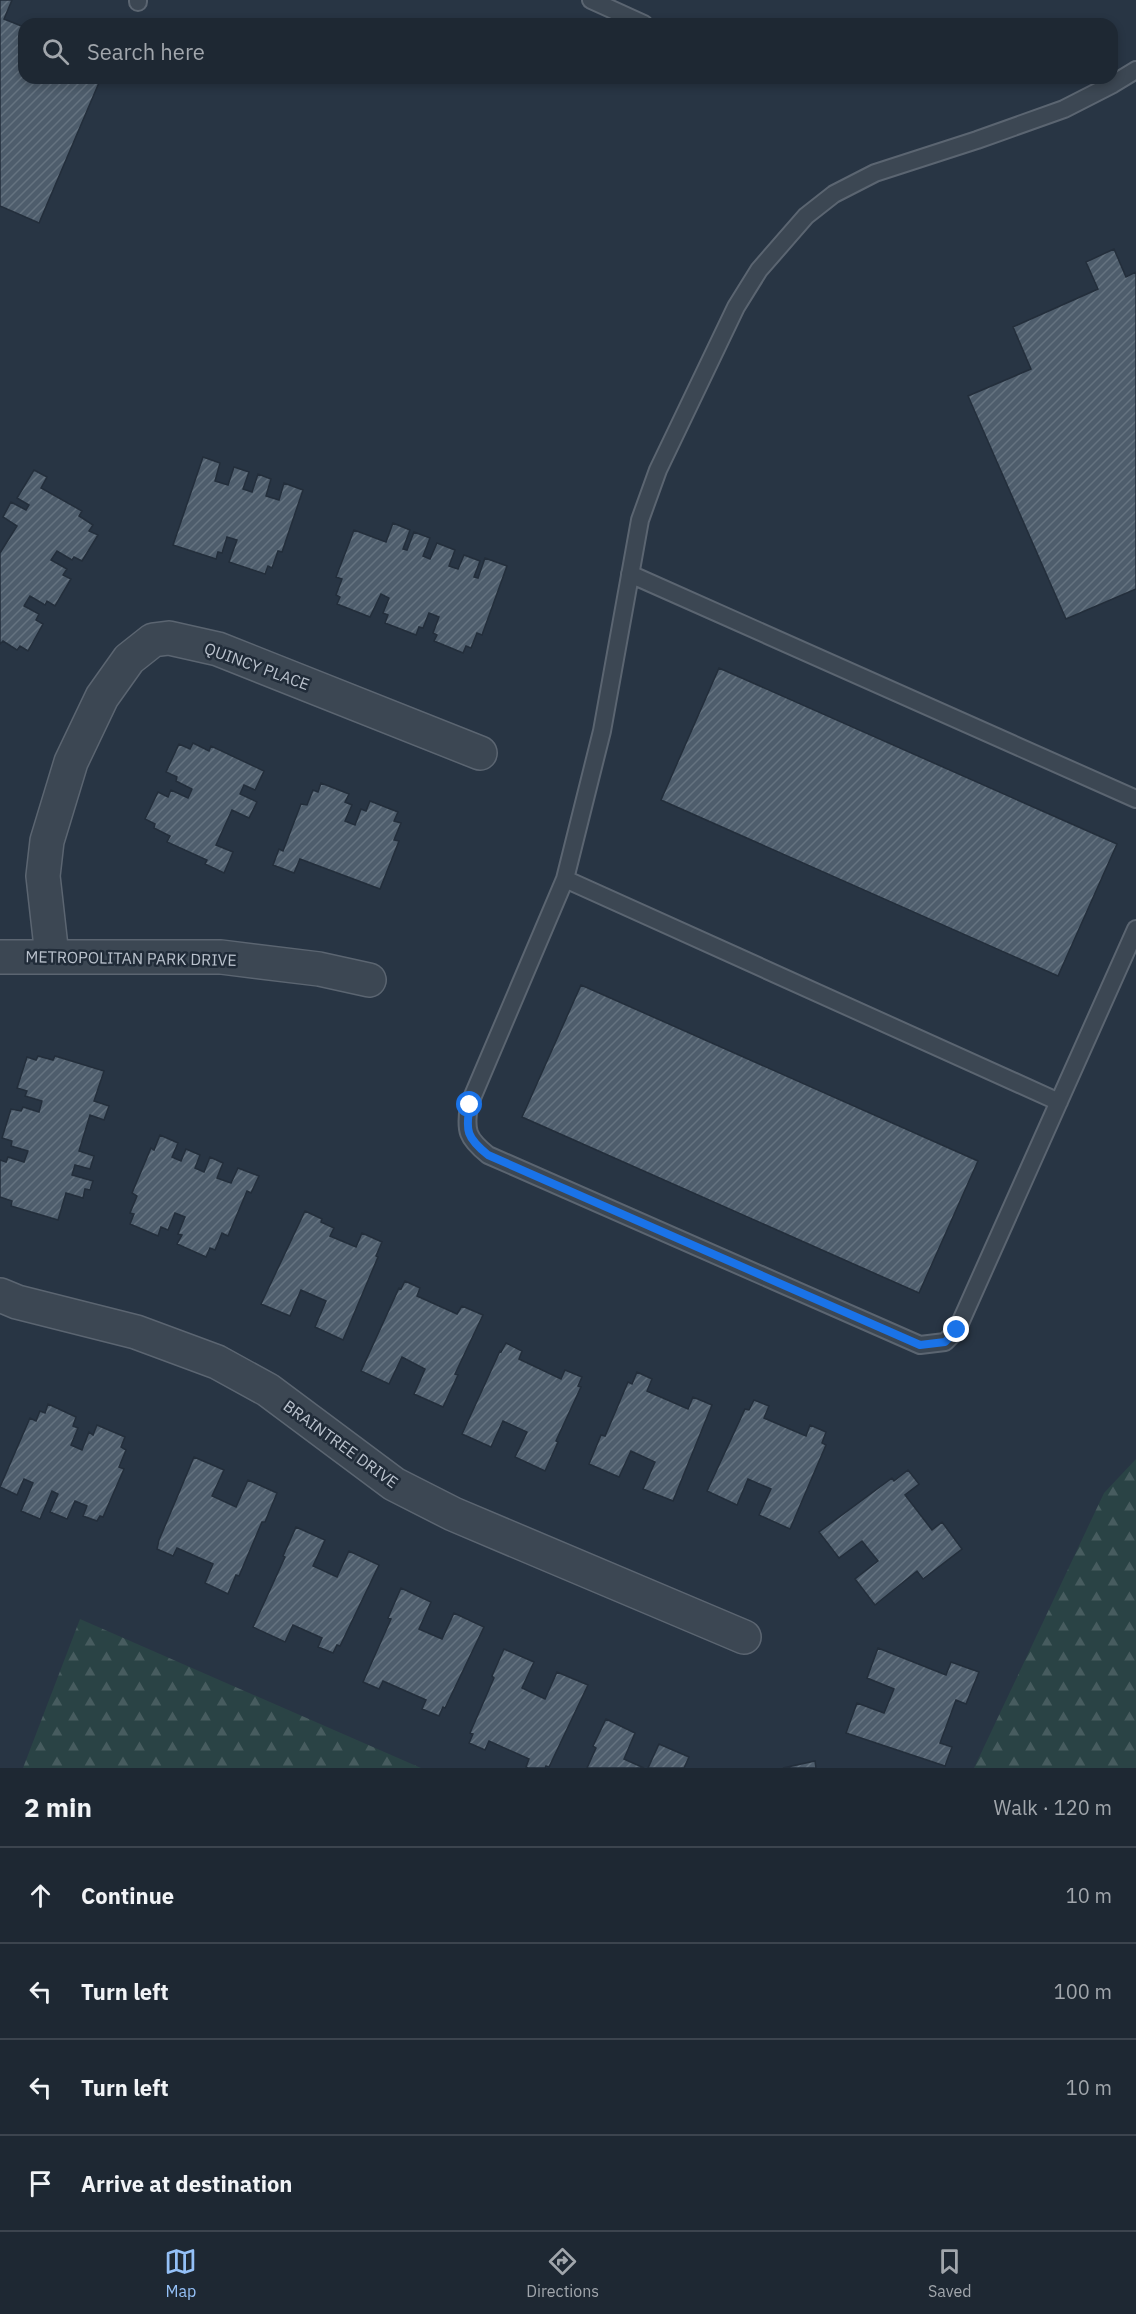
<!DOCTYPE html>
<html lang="en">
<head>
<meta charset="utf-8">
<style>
  body { margin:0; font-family:"IBM Plex Sans",sans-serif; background:#26303b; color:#f1f3f6 }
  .stop { position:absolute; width:18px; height:18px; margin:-14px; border:4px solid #1a73e8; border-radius:50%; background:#fff }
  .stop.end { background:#1a73e8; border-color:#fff; box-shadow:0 2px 6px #0008 }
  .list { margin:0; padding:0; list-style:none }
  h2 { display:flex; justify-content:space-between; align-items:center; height:78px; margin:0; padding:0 24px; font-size:26px }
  h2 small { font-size:20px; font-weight:400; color:#a1a6ac }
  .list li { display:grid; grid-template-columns:39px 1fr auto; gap:18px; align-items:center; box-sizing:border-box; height:96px; padding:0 24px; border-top:2px solid #3c444e }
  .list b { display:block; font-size:22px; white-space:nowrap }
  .list em { font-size:20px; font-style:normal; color:#a1a6ac }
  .icon { flex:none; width:33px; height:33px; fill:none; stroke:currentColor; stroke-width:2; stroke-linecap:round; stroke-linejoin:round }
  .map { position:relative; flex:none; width:1136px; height:1768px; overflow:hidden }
  .search { position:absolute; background:#1e2833; box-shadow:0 3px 9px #0003; left:18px; right:18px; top:18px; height:66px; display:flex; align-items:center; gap:15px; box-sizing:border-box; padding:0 21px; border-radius:18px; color:#a1a6ac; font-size:22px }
  .sheet { height:462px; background:#1e2833 }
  nav { display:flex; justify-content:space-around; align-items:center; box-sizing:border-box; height:84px; border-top:2px solid #3c444e; background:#1e2833; font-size:16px; color:#a1a6ac }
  nav a { display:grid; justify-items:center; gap:3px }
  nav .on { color:#94c0f7 }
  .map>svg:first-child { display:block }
</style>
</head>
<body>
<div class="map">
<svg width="1136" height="1768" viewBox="0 0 1136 1768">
  <defs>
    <pattern id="forest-firs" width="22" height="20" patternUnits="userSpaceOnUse" patternTransform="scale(1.5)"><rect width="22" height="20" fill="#2a4345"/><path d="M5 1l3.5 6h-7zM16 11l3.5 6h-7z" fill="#475c5f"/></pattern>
    <pattern id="building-hatch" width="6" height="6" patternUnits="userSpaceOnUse" patternTransform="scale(1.5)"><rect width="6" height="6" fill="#4e5d6c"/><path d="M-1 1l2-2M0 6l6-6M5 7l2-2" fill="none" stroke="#657380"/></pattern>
  </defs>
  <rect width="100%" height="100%" fill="#283544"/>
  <path fill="url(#forest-firs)" d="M1136,1459V1768H974L1104,1493Z
    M80,1619L421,1768H23Z"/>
  <path fill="url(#building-hatch)" stroke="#232e3b" stroke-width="1.5" d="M0,0H12L4,19L24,27V78H101L39,223L0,206Z
    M1114,249L1126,277L1136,272V589L1066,619L968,396L1031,369L1013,327L1098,289L1086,262Z
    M203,457L220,463L215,481L228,485L234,467L249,472L243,489L252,492L258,474L271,479L266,496L279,500L284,483L303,490L282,552L278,551L272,568L268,566L265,574L229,562L237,540L227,537L222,553L218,552L216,559L173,545Z
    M34,470L47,477L41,488L82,511L79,516L93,525L89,531L98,535L82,561L74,557L72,560L57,551L51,560L67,569L63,575L71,579L55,606L47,601L45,605L30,596L24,606L39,614L36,620L43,624L28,651L20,646L17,650L3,641L0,644V553L17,526L3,517L11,502L26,510L29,505L17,498Z
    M393,523L410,530L403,549L407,550L414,532L430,538L423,556L430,559L437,543L455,550L449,566L458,569L464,555L480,561L474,577L478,578L485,558L507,566L482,635L477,633L471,648L466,646L463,653L434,641L437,635L433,633L439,617L429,613L423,628L419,627L416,635L385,623L388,615L383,613L389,598L381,594L370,617L337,604L340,597L336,595L342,579L336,577L354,530L386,542Z
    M719,668L1117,844L1058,976L661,800Z
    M193,743L209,751L211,746L264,771L255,790L244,785L240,794L257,802L249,818L232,810L216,845L233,852L224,873L205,864L207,860L167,842L170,836L154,828L155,824L145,819L158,792L168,797L171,790L188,798L192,789L176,781L177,777L166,772L179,744L190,749Z
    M321,783L349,794L345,802L352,805L345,821L355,825L361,809L366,811L370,801L398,812L394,821L401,823L394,840L399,841L380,889L300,859L294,873L273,865L279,849L283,851L301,804L307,805L313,790L318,792Z
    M581,985L978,1161L919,1293L522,1117Z
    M38,1056L53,1060L55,1056L104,1071L94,1101L109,1106L104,1120L90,1115L79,1151L94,1156L90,1169L75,1165L72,1175L93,1181L90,1190L85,1189L83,1198L66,1193L58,1220L11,1206L12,1201L0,1197V1160L6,1162L8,1157L24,1162L28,1151L11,1146L12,1141L2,1138L11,1109L21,1111L23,1107L39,1112L42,1101L25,1096L27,1091L17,1088L27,1057L36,1060Z
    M160,1135L178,1143L172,1157L181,1161L186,1149L200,1155L195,1168L204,1172L210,1157L223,1163L217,1178L231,1183L238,1168L259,1176L251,1193L247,1191L228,1236L222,1233L215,1250L210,1248L206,1257L177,1244L182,1235L178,1234L185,1217L175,1213L168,1230L161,1227L158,1236L130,1224L134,1214L130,1213L137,1196L132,1193L151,1148L154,1150Z
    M305,1211L322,1219L321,1222L334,1228L330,1236L356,1247L362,1233L382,1242L376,1256L378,1257L343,1340L315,1327L326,1301L301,1290L290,1316L261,1304Z
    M405,1281L420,1288L417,1296L457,1314L462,1306L483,1315L455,1374L458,1375L443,1407L414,1394L425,1369L402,1357L389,1384L361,1371L399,1288L401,1289Z
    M506,1343L522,1351L519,1359L561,1379L565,1370L582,1377L578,1386L581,1387L556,1441L558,1442L545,1471L515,1457L527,1432L503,1421L491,1447L462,1434L500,1351L501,1352Z
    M637,1372L652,1379L647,1391L688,1409L693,1397L712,1405L673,1501L643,1489L655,1462L631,1451L619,1477L589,1464L601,1435L605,1436L628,1382L632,1384Z
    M754,1400L769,1406L764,1418L806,1436L810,1425L826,1432L822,1443L826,1445L790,1529L759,1515L771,1489L748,1479L737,1505L707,1491L745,1409L749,1410Z
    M48,1404L76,1417L73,1426L78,1428L71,1445L82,1450L89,1432L93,1435L97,1425L125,1437L121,1447L126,1450L119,1467L124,1469L103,1517L100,1516L97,1521L83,1516L87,1506L75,1501L67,1519L50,1512L58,1494L52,1491L40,1519L21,1511L33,1483L24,1479L17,1495L0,1487L30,1418L36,1421L40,1411L45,1413Z
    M194,1457L224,1470L212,1496L236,1507L248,1480L277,1493L265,1522H262L239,1576L236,1575L228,1594L205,1583L213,1564L177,1548L173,1556L157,1549L159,1540Z
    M908,1470L919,1484L905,1495L932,1530L942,1522L962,1549L923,1579L917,1571L875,1605L855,1579L878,1561L862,1541L839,1558L819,1532L892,1478L894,1481Z
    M296,1527L325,1540L313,1566L337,1577L349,1551L379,1565L340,1646L337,1645L333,1653L318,1647L322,1638L293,1625L285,1642L253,1627L285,1557L283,1556Z
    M401,1588L431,1602L419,1629L442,1639L454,1613L484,1627L445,1708L443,1707L439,1716L422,1709L426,1700L383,1681L379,1689L363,1682L391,1619L388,1618Z
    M878,1648L946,1675L951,1662L979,1672L966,1704L956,1700L940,1743L952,1747L945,1766L846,1733L857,1703L884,1713L894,1689L867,1678Z
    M504,1649L534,1662L522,1688L545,1699L557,1672L588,1685L549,1767L546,1766L545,1768H528L526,1767L529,1759L489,1741L485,1750L469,1743L473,1734L470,1733L494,1678L492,1676Z
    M606,1719L635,1733L624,1759L644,1768H587L596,1748L593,1746Z
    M659,1744L689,1757L684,1768H648Z
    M815,1761L816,1768H783Z"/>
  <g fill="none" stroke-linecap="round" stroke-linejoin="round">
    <g stroke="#5b6571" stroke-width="20">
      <path id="service" d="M591,0L644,24
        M138,2V0
        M1136,70L1113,84L1064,109L977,140L875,173L834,194L806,216L759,270L736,307L658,470L640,520L602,731L565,879L469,1105C465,1131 467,1138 488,1155L920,1345L945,1342L957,1330L1136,929
        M630,574L1136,799
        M565,879L1059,1102"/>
    </g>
    <g stroke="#5b6571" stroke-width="36">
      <path id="minor" d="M52,956L43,876L47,841L71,762L102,697L129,659L153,640L169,638L218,649L480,753
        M0,957H221L319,969L369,980
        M0,1295L17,1302L136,1332L217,1362L268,1390L394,1484L453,1514L744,1637"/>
    </g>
    <use href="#service" stroke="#3c4753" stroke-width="16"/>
    <use href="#minor" stroke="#3c4753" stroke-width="33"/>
  </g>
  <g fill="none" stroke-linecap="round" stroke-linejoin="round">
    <path stroke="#1a73e8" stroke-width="8" d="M470,1105C465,1131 467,1138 488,1155L920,1345L945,1342L957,1330"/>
  </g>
  <g text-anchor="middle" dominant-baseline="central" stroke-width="5" stroke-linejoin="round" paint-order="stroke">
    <g font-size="16" fill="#bac2cd" stroke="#212c39">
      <text transform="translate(257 666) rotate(20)">QUINCY PLACE</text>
      <text transform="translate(131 958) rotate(1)">METROPOLITAN PARK DRIVE</text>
      <text transform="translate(341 1444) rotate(36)">BRAINTREE DRIVE</text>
    </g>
  </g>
</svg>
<div class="stop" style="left:470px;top:1105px"></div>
<div class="stop end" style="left:957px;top:1330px"></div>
<div class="search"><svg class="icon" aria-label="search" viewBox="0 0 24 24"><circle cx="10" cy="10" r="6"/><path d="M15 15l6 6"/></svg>Search here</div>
</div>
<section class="sheet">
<h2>2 min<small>Walk · 120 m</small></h2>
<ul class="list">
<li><svg class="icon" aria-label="ahead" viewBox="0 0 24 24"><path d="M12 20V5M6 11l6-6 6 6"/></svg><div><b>Continue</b></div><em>10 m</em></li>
<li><svg class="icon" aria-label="left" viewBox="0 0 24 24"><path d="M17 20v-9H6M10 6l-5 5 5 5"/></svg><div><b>Turn left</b></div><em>100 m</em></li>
<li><svg class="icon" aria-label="left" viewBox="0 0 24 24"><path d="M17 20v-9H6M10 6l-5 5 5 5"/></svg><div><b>Turn left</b></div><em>10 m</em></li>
<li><svg class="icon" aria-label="arrive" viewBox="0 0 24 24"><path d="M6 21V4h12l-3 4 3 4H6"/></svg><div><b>Arrive at destination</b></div></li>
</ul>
</section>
<nav>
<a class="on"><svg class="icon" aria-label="map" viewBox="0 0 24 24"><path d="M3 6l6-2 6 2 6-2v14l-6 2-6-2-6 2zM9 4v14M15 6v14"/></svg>Map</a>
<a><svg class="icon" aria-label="directions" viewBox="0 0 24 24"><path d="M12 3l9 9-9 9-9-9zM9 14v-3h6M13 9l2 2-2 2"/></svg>Directions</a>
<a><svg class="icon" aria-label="saved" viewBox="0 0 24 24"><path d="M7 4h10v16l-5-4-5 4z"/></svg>Saved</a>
</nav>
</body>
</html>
